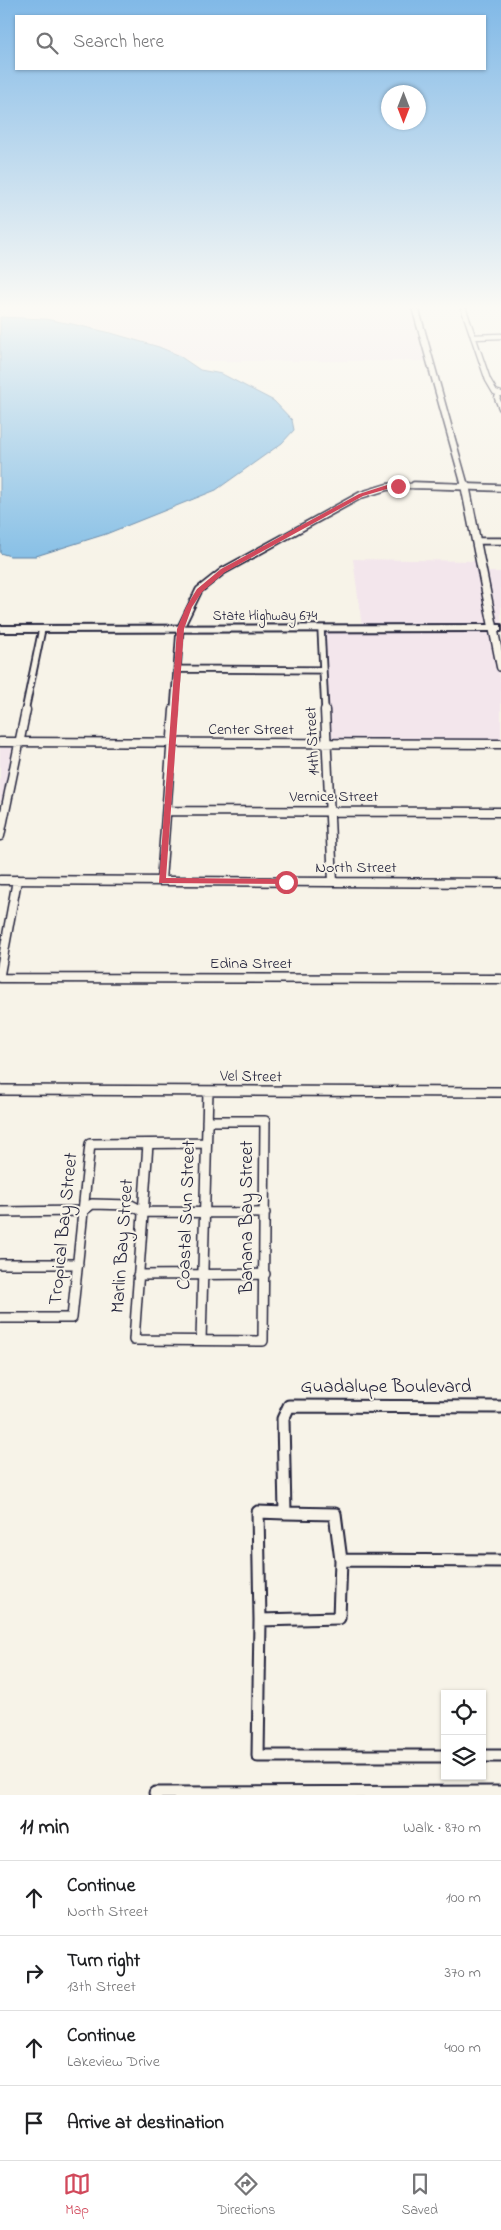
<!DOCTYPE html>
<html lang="en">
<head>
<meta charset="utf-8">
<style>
  body { margin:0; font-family:"Indie Flower",sans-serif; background:#f6f6f6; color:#202124 }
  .controls { position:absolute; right:15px; bottom:15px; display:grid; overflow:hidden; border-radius:0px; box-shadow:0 1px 4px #0004 }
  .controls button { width:45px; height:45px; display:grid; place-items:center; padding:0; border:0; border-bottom:1px solid #e0e0e0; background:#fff; color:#202124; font:25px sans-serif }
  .compass { position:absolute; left:381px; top:85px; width:45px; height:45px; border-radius:50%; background:#fff; box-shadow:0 1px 4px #0004; rotate:180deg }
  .stop { position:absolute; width:15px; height:15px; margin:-11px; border:4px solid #d1495b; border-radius:50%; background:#fff }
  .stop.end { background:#d1495b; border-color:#fff; box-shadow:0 1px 5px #0008 }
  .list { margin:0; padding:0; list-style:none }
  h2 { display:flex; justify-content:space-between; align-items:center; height:65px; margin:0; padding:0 20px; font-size:21px }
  h2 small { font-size:16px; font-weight:400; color:#757577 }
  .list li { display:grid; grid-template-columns:32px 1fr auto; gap:15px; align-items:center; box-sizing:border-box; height:75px; padding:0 20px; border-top:1px solid #e0e0e0 }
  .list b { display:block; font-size:19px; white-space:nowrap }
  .list p { margin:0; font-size:16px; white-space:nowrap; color:#757577 }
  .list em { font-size:16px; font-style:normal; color:#757577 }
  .icon { flex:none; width:28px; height:28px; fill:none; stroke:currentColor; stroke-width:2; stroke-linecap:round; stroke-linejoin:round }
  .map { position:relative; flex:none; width:501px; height:1795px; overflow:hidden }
  .search { position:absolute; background:#fff; box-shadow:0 1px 4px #0004; left:15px; right:15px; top:15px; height:55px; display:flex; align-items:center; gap:12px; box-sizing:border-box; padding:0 18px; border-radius:0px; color:#757577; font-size:19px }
  .sheet { height:365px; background:#fff }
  nav { display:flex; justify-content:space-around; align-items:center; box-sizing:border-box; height:70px; border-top:1px solid #e0e0e0; background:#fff; font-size:14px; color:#757577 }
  nav a { display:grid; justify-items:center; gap:2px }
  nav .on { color:#d1495b }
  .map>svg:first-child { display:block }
</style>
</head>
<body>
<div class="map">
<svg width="501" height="1795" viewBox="0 0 501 1795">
  <rect width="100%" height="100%" fill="#f7f3e8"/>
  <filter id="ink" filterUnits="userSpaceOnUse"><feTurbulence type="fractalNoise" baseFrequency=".02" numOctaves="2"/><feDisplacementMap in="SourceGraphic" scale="10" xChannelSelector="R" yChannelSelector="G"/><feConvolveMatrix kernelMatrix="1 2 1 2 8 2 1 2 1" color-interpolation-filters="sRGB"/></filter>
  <g filter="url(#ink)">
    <path fill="#f3e6ec" d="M0,307H410L425,361H190L161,347L112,332L45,318L4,316L12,308Z
      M353,559L476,561L489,626L362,627Z
      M486,572H501V626H496Z
      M489,630L501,682V740L330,742L325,631Z
      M0,745H13L2,802H0Z"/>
    <path fill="#88c0e6" stroke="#5f81a2" d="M0,317L45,319L72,324L111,333L159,347L178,355L200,370L222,374L274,401L292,420L294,430L282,443L216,490L106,534L36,556H10L0,553Z"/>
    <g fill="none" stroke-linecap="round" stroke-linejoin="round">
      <g stroke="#22223b" stroke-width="7">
        <path id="minor-far4" d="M463,307L488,380L495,392L501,394
          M473,337L501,336
          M499,394L497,398L501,408
          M392,486H453"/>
      </g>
      <g stroke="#22223b" stroke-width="9">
        <path id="minor-far3" d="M414,485L501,488
          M476,541H501
          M321,629L325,711
          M178,669L323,670
          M25,711L42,629
          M174,711L180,629L199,590L223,571L361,495L387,487L405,485"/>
      </g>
      <g stroke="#22223b" stroke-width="11">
        <path id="minor-far2" d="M325,710L333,882
          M0,742L501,744
          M167,811L501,812
          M0,836L26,710
          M0,880L501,883
          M161,881L174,710
          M0,974L17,880
          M0,978L501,979"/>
      </g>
      <g stroke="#22223b" stroke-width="12">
        <path id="minor-far1" d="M0,1090L501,1092
          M148,1144L134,1340L263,1341L265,1121H207
          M0,1212L83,1211L92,1204L131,1205L144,1212L265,1213
          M0,1264H78
          M138,1275L265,1274
          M0,1318H72L90,1144L206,1143
          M201,1340L208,1091"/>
      </g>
      <g stroke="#22223b" stroke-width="15">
        <path id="minor" d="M341,1560L501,1561
          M260,1620L258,1512L285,1513
          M445,1756H258L260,1620L339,1618L341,1560L335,1514L285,1513L283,1419L289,1406L501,1407
          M482,1756H501
          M155,1793L501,1792"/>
      </g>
      <g stroke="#22223b" stroke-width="9">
        <path id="tertiary-far1" d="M415,307L465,486"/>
      </g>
      <g stroke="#22223b" stroke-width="11">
        <path id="tertiary" d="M465,485L501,667"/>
      </g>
      <g stroke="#22223b" stroke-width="4">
        <path id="secondary" d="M501,625V631L0,632V626Z"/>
      </g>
      <use href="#minor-far4" stroke="#f7f3e8" stroke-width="4.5"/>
      <use href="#minor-far3" stroke="#f7f3e8" stroke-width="5.5"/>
      <use href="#minor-far2" stroke="#f7f3e8" stroke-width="8"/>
      <use href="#minor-far1" stroke="#f7f3e8" stroke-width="9"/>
      <use href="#minor" stroke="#f7f3e8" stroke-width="11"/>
      <use href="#tertiary-far1" stroke="#f7f3e8" stroke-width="6"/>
      <use href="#tertiary" stroke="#f7f3e8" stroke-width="8"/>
      <use href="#secondary" fill="#f7f3e8" fill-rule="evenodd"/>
    </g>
  </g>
  <linearGradient id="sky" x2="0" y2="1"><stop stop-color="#81b9e7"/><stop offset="0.55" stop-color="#fbfaf5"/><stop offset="1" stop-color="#fbfaf5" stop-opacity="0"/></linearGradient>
  <rect width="501" height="558" fill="url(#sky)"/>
  <path fill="#d1495b" d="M398,484L400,487L387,489L363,496L225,572L202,592L192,607L184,629L166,878L286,879L290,882L286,884L159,883L177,629L186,607L197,589L221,569L359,494L387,485Z"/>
  <g text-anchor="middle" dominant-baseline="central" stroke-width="4" stroke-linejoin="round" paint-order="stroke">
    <g font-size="14" fill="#22223b" stroke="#f7f3e8">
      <text x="265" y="616">State Highway 674</text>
    </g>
    <g font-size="16" fill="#22223b" stroke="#f7f3e8">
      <text x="251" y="730">Center Street</text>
      <text transform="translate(313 741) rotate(-93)">14th Street</text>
      <text x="334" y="797">Vernice Street</text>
      <text x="356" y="868">North Street</text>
      <text x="251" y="964">Edina Street</text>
      <text transform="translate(251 1077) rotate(1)">Vel Street</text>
    </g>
    <g font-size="19" fill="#22223b" stroke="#f7f3e8">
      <text transform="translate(187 1215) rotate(-88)">Coastal Sun Street</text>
      <text transform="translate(247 1217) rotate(-90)">Banana Bay Street</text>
      <text transform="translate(64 1229) rotate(-84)">Tropical Bay Street</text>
      <text transform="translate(123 1246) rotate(-86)">Marlin Bay Street</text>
      <text x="386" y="1387">Guadalupe Boulevard</text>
    </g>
  </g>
</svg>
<div class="controls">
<button><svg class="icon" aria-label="locate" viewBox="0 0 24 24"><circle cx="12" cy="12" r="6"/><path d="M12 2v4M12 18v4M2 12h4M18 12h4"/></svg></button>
<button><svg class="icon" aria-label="layers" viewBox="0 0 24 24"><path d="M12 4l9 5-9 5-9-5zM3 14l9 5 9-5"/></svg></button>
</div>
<svg class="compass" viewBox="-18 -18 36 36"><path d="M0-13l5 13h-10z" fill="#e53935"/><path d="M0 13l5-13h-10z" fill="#757577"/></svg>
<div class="stop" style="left:286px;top:882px"></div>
<div class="stop end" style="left:398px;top:486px"></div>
<div class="search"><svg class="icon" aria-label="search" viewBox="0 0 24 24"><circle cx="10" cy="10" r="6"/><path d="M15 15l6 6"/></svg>Search here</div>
</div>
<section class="sheet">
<h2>11 min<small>Walk · 870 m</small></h2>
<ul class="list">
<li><svg class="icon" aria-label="ahead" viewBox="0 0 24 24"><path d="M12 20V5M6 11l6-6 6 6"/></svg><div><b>Continue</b><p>North Street</p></div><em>100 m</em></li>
<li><svg class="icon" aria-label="right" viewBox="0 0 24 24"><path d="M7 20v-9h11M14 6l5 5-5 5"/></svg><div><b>Turn right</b><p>13th Street</p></div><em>370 m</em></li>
<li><svg class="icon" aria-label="ahead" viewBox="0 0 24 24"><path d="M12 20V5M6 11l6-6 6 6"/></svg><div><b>Continue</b><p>Lakeview Drive</p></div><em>400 m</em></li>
<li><svg class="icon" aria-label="arrive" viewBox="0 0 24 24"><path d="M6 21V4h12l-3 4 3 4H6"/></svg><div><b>Arrive at destination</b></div></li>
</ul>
</section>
<nav>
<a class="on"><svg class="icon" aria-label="map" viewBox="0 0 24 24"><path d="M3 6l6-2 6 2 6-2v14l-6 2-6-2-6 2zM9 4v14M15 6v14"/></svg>Map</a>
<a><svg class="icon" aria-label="directions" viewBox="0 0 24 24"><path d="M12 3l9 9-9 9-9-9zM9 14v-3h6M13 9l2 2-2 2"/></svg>Directions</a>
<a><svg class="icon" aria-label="saved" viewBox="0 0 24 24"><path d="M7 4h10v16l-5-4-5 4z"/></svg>Saved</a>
</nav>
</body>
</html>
